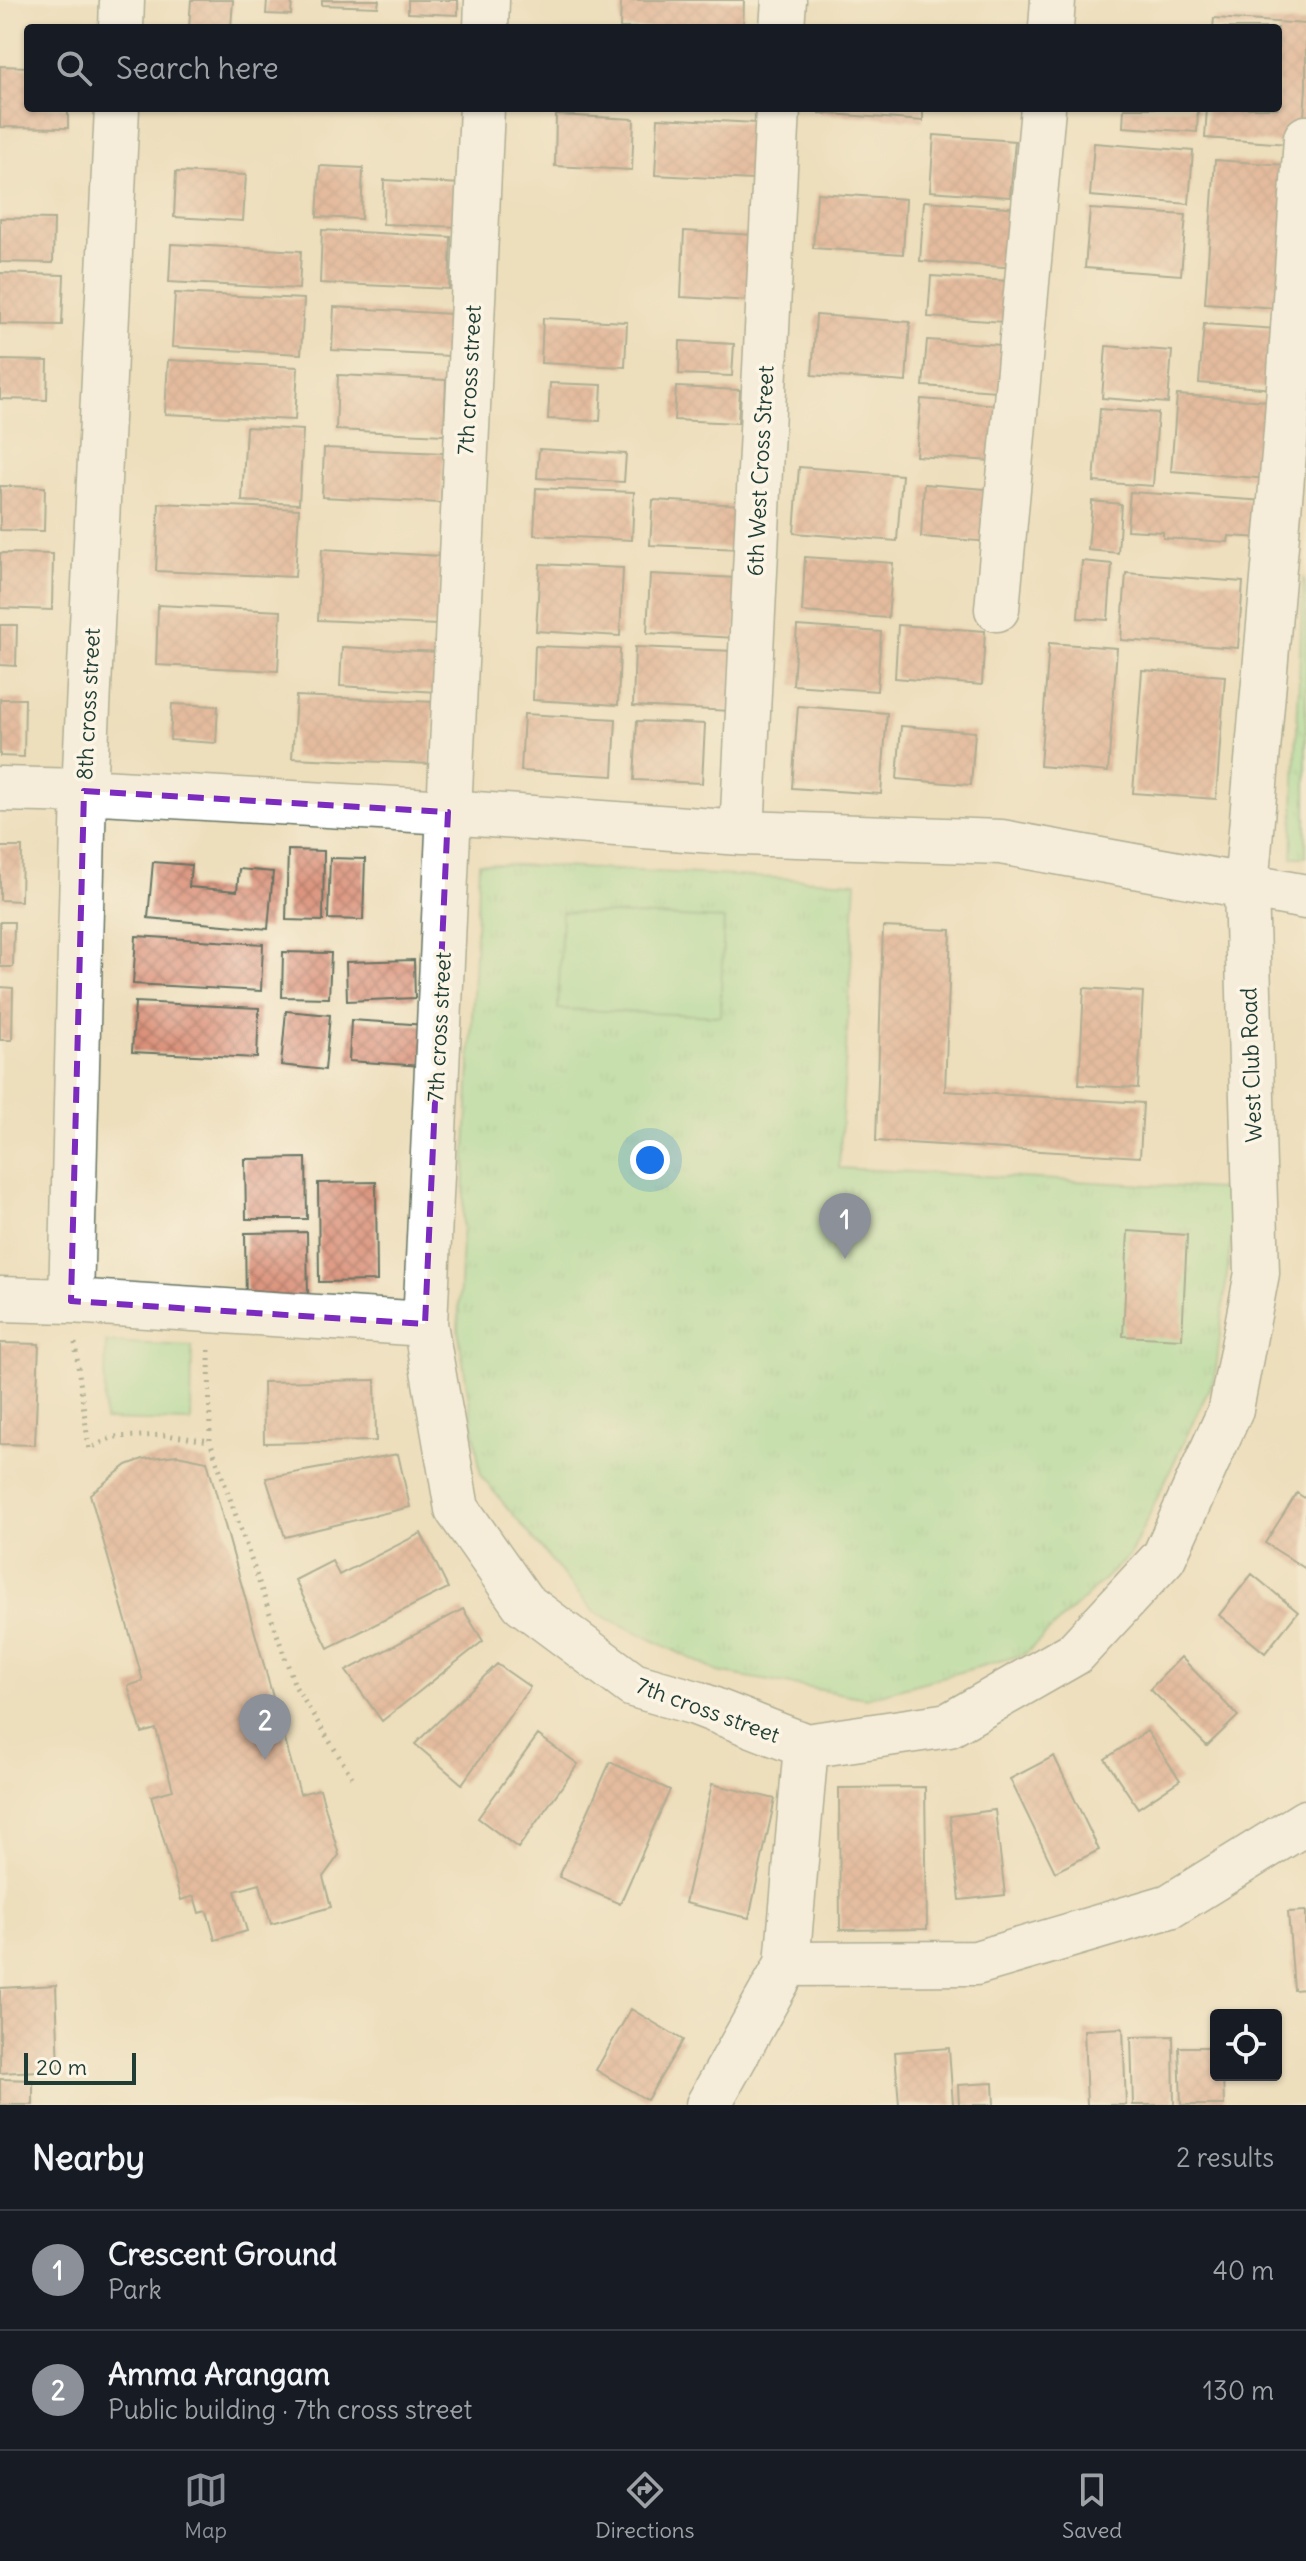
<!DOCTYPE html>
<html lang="en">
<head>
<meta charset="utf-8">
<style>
  body { margin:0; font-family:Delius,sans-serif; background:#20242c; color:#f1f3f6 }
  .controls { position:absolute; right:24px; bottom:24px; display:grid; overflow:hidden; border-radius:8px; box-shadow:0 2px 6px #0004 }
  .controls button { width:72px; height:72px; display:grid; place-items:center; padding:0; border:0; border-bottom:2px solid #363941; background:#171b24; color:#f1f3f6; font:40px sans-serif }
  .scale { position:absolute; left:24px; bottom:20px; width:112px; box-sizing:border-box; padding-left:8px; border:4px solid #1f3d34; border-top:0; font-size:22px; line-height:28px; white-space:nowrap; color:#1f3d34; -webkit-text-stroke:6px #fcf5e5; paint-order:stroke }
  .you { position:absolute; left:650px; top:1160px; width:28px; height:28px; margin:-20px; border:6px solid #fff; border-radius:50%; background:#1a73e8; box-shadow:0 0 0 12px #1a73e833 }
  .badge { display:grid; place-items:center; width:52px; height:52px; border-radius:50%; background:#8c9099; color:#fff; font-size:26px; font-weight:700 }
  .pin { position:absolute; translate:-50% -66px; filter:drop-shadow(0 2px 4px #0008) }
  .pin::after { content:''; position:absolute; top:42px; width:28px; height:24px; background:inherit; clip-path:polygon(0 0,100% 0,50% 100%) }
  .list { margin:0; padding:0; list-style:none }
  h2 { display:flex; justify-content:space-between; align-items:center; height:104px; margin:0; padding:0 32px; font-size:34px }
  h2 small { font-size:26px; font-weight:400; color:#9ea1a6 }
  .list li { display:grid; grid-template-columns:52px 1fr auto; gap:24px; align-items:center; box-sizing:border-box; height:120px; padding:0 32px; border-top:2px solid #363941 }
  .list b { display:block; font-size:30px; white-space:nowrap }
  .list p { margin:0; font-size:26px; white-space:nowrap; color:#9ea1a6 }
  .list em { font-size:26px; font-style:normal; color:#9ea1a6 }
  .icon { flex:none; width:44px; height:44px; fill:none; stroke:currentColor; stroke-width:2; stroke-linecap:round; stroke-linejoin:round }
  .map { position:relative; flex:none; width:1306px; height:2105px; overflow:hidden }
  .search { position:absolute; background:#171b24; box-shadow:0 2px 6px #0004; left:24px; right:24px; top:24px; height:88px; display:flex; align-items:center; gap:20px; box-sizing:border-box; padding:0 28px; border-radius:8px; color:#9ea1a6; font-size:30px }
  .sheet { height:344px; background:#171b24 }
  nav { display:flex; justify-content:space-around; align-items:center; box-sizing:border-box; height:112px; border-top:2px solid #363941; background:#171b24; font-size:22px; color:#9ea1a6 }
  nav a { display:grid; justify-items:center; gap:4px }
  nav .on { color:#8c9099 }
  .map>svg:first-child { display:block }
</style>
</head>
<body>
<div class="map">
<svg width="1306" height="2105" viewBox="0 0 1306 2105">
  <defs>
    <pattern id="grass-tufts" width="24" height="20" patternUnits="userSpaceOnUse" patternTransform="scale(2)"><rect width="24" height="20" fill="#97df99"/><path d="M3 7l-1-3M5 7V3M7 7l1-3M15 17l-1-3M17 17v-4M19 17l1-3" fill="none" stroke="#82c084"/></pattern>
    <pattern id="building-cross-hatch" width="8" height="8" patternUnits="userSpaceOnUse" patternTransform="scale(2)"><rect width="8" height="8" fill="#da9079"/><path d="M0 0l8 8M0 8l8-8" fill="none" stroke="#b07764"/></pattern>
  </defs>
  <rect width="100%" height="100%" fill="#fcf5e5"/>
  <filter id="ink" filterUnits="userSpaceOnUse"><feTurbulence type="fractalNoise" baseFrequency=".0125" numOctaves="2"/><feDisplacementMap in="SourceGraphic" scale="16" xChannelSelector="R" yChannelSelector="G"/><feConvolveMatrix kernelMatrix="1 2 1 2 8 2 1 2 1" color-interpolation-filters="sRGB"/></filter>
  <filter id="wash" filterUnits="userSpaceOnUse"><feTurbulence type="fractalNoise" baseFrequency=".006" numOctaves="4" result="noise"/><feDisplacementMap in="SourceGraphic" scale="32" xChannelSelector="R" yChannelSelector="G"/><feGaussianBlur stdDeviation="1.8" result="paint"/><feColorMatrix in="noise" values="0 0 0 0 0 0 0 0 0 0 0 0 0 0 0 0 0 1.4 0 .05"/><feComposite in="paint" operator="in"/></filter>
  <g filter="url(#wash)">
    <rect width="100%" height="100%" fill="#eddebc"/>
    <path fill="url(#grass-tufts)" stroke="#5b8e66" stroke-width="2" d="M1303,577L1306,592V857H1292Z
      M479,863L856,882L839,1168L1237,1190L1215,1376L1130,1555L1025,1654L866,1698L718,1672L593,1611L481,1476L458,1329Z"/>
    <path fill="#97df99" stroke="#5b8e66" stroke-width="2" d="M562,912L724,919L720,1016L558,1009Z
      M106,1342L192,1346L191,1422L104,1420Z"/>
    <g id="blocks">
      <path fill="url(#building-cross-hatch)" d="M191,0H233L231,28H189Z
        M267,0H292L291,15L266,14Z
        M322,0H379L378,7L322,5Z
        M408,0H458V15L408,13Z
        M621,0H744L743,28H620Z
        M1214,18L1306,24V87L1302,145L1205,138L1207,108H1278V28H1213Z
        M0,66L28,67V108H68V128L0,127Z
        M819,108H923V121L819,113Z
        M1124,108H1198L1197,132L1123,127Z
        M556,115L634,119L632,170L555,166Z
        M658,118L756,123L753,180L655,175Z
        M934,135L1015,141L1010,197L930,191Z
        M1094,143L1193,151L1189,204L1090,196Z
        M1215,160L1300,166L1290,309L1205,303Z
        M320,166L363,168L361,219L317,217Z
        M176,172L246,175L243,221L174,217Z
        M384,180L462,184L460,227L383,224Z
        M817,193L906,199L903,254L813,248Z
        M924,201L1021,208L1017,268L920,261Z
        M1090,209L1186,215L1181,275L1085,268Z
        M0,218L54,219L53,263L0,262Z
        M322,230L451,237L449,289L320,283Z
        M684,231L755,235L752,301L681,297Z
        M171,244L301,251L299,289L169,282Z
        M0,273L64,275L62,325L0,324Z
        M931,276L1008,281L1005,322L928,317Z
        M175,293L304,299L301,354L172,347Z
        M334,307L452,314L450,356L332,350Z
        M816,315L910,322L906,382L812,375Z
        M543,318L627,322L625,367L541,363Z
        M1204,324L1290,330L1286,390L1199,383Z
        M927,340L1016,346L1012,392L923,386Z
        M680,341L734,344L732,376L679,374Z
        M1106,346L1172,351L1168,403L1102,398Z
        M0,360L48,361L47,400L0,399Z
        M168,360L298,367L295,420L165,414Z
        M338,375L446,380L444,435L336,430Z
        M550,383L602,385L600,421L548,419Z
        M676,387L740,390L738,423L674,420Z
        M1177,395L1286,402L1281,480L1171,471Z
        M921,399L1012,406L1008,462L916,456Z
        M1100,409L1158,413L1153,486L1094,482Z
        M246,427L303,430L299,504L242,501Z
        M324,448L444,453L441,503L322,497Z
        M539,449L626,454L624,482L537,478Z
        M799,467L902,475L897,541L794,533Z
        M924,484L997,490L993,542L921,537Z
        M0,486L45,487L44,531L0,530Z
        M536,488L634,492L632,540L534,535Z
        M1130,492L1266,501L1263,538L1229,536L1228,542L1163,538V532L1127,530Z
        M653,500L742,505L740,549L650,545Z
        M1092,501L1121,504L1118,553L1088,550Z
        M159,503L299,509L295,577L156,571Z
        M322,549L441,556L438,625L318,620Z
        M0,553L53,554L52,610L0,608Z
        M805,557L893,563L888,618L802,612Z
        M1082,561L1112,564L1108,620L1078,618Z
        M540,564L623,568L620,636L536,631Z
        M1126,573L1243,582L1238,648L1121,640Z
        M650,574L738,578L736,638L647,633Z
        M158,605L281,611L278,671L156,665Z
        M0,625H17L16,666L0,665Z
        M898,625L985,631L982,685L895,678Z
        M797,626L881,632L877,691L793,685Z
        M1049,643L1117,648L1108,772L1040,766Z
        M535,646L620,649L618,705L533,700Z
        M342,647L439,652L437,692L340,686Z
        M635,647L734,651L731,711L633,706Z
        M1142,670L1225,676L1216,799L1133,793Z
        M296,696L434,702L431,764L292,758Z
        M0,699H25L24,757L0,756Z
        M172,704L218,706L216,743L170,740Z
        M798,706L887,713L881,794L792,788Z
        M524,714L616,719L613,776L521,771Z
        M637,721L705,724L702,783L634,780Z
        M901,726L975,732L971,785L897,779Z
        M0,847H22L21,901L0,900Z
        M288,850L324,851L323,921L286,920Z
        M330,858L365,859L363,920L328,919Z
        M153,862L191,865L189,887L237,891L239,869L273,872L268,929L148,918Z
        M0,922H14L13,967H0Z
        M883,927L951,930L945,1091L1143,1103L1140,1157L876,1141Z
        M136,936L263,944L261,991L133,984Z
        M283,952L331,953L329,998L282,997Z
        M414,960L415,998L347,1001L346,962Z
        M0,987L13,988L12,1040H0Z
        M1084,988L1143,992L1138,1088L1079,1085Z
        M135,1002L259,1008L257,1058L132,1052Z
        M286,1011L330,1015L325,1070L281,1065Z
        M351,1020L426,1025L423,1066L349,1061Z
        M306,1158L307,1219H246L245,1159Z
        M376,1182L377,1281L319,1282L318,1183Z
        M1128,1231L1187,1235L1182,1339L1123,1336Z
        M307,1232L308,1302L246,1303L245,1233Z
        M0,1343L39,1344L35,1445L0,1444Z
        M375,1380L376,1441L264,1443L263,1382Z
        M398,1454L410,1507L285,1537L266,1478Z
        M177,1455L207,1461L300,1794L320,1789L339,1855L323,1877L331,1907L271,1924L260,1884L235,1891L247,1931L215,1940L207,1911L199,1913L194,1896L181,1900L151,1796L173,1790L156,1729L142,1733L128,1686L143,1681L90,1494L127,1465L143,1459Z
        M1297,1493L1306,1499V1569L1265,1543Z
        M421,1533L448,1588L328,1648L295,1580L332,1561L339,1575Z
        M1252,1574L1298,1612L1265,1653L1219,1615Z
        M463,1609L483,1641L382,1721L346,1671Z
        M1181,1657L1238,1716L1207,1746L1150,1689Z
        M497,1664L530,1687L462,1784L415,1744Z
        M1147,1731L1180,1780L1138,1808L1105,1759Z
        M538,1735L578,1764L518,1848L478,1818Z
        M1054,1756L1099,1850L1055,1872L1010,1779Z
        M610,1762L670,1790L620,1904L559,1877Z
        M712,1784L775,1799L749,1918L685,1903Z
        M925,1787L927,1929L840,1930L839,1788Z
        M995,1810L1005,1895L960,1900L950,1816Z
        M1306,1911V1989L1294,1990L1288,1912Z
        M56,1985L59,2070L0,2073V1988Z
        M631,2009L683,2040L647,2100L596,2070Z
        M1123,2028L1126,2105H1087L1084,2030Z
        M1173,2036L1174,2105H1133L1131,2037Z
        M1179,2047H1216V2075H1223L1224,2105H1181Z
        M949,2048L953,2105H899L895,2052Z
        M0,2079L33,2080V2105H0Z
        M993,2083L994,2105H959L958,2085Z"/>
    </g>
  </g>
  <g filter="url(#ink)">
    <use href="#blocks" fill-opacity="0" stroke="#677564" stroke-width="2"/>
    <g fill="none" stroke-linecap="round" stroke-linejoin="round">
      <g stroke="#677564" stroke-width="47">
        <path id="minor" d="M121,28L122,0
          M486,28L487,0
          M782,28L784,0
          M1051,28L1053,0
          M482,108L425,1324L457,1509L523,1603L633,1685L696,1703L806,1746L949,1725L1075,1653L1164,1557L1231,1409L1257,1273L1246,887L1286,431L1306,138
          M997,609L1043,108
          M0,789L84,791L448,812L742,833L1001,842L1306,897
          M742,833L778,108
          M0,1299L71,1301L425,1324
          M71,1301L84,791L117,108
          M787,1964L976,1963L1170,1906L1306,1822
          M708,2105L787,1964L806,1746"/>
      </g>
      <path stroke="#677564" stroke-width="5" stroke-dasharray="2 6" stroke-linecap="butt" d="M75,1343L89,1449L113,1437L166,1435L210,1441
        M209,1350L210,1441L295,1686L352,1777"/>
      <use href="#minor" stroke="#fff" stroke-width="44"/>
    </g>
  </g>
  <path d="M0 0H1306V2105H0ZM84,791L448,812L425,1324L71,1301Z" fill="#eddebc" fill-opacity=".55" fill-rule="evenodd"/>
  <path fill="none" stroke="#7b2cbf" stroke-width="6" stroke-dasharray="16 10" stroke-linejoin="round" d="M84,791L448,812L425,1324L71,1301Z"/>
  <g text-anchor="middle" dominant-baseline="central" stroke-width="7" stroke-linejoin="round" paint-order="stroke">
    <g font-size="22" fill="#1f3d34" stroke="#fcf5e5">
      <text transform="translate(469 380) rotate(-87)">7th cross street</text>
      <text transform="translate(760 471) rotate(-87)">6th West Cross Street</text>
      <text transform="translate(88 704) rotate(-87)">8th cross street</text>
      <text transform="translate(439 1027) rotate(-87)">7th cross street</text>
      <text transform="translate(1251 1065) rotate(-92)">West Club Road</text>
      <text transform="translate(708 1710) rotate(20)">7th cross street</text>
    </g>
  </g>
</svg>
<div class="controls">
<button><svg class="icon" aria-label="locate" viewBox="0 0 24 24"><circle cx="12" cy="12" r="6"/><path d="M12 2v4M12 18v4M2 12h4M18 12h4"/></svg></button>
</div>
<div class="scale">20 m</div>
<div class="you"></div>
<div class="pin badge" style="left:845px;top:1259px">1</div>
<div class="pin badge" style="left:265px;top:1760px">2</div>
<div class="search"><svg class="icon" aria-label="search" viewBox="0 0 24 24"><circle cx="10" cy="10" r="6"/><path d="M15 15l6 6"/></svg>Search here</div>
</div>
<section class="sheet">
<h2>Nearby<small>2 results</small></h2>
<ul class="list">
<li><span class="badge">1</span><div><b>Crescent Ground</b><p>Park</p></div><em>40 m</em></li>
<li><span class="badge">2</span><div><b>Amma Arangam</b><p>Public building · 7th cross street</p></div><em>130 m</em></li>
</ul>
</section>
<nav>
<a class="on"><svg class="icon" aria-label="map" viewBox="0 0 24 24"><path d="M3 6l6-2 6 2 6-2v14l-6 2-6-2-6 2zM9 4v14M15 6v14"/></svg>Map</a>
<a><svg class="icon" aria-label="directions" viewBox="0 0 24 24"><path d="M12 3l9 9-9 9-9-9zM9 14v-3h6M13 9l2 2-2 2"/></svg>Directions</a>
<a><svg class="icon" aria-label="saved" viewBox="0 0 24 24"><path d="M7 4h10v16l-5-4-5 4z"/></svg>Saved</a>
</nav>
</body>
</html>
